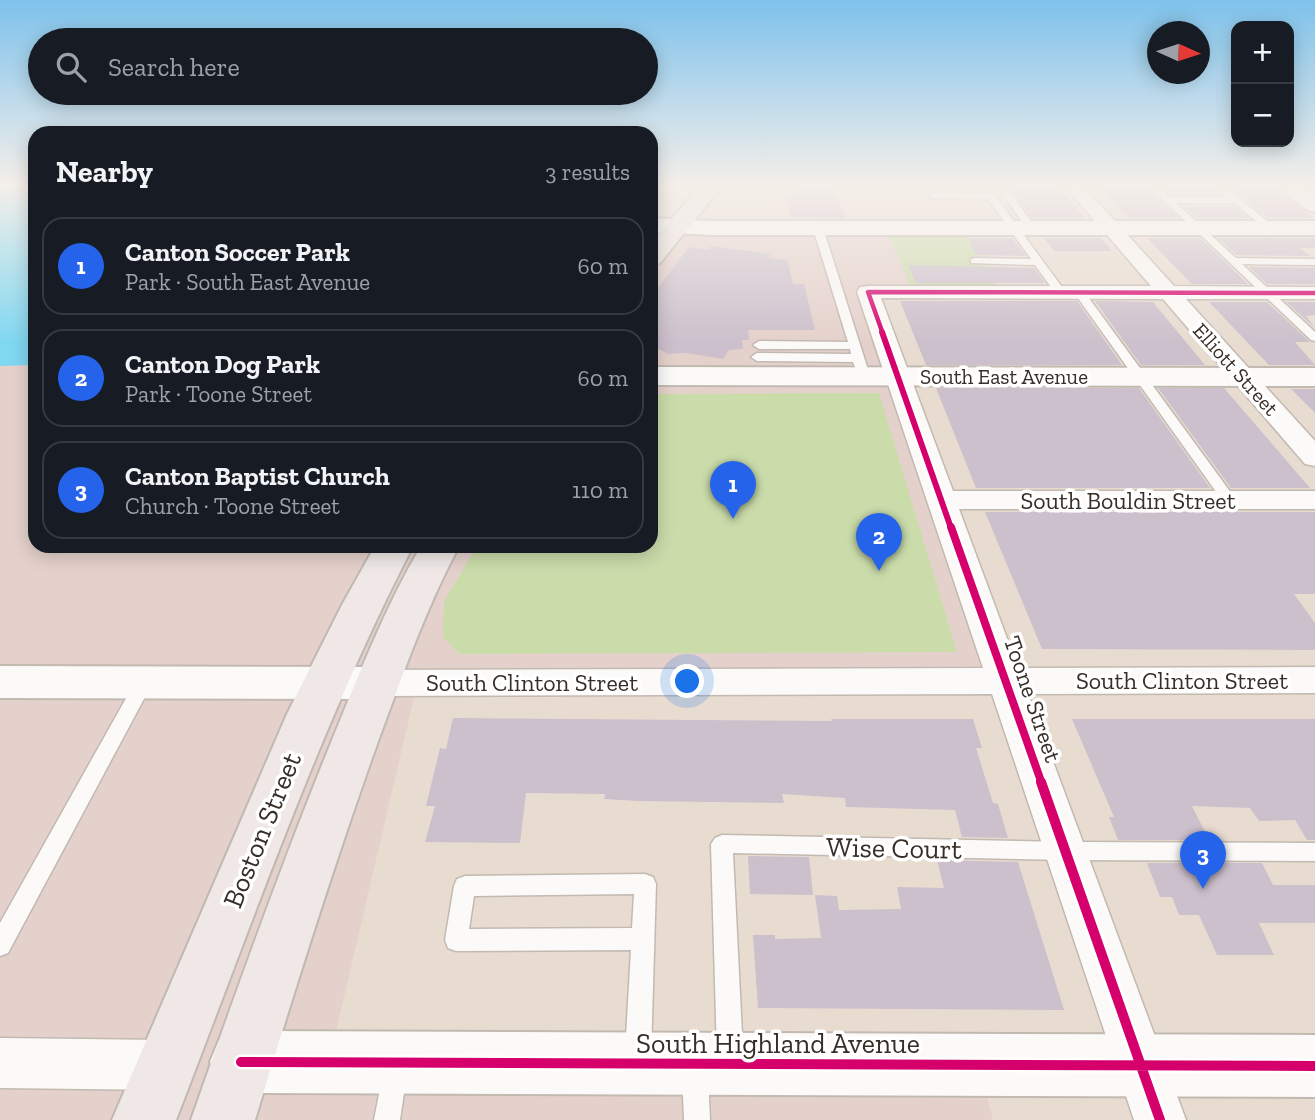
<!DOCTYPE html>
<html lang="en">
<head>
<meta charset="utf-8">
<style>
  body { margin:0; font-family:"Zilla Slab",serif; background:#20242c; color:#f1f3f6 }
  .controls { position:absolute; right:21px; top:21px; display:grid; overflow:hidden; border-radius:14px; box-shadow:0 4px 18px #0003 }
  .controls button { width:63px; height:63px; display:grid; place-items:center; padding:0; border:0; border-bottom:2px solid #363941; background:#171b24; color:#f1f3f6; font:35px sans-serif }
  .compass { position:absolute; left:1147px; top:21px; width:63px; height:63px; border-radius:50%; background:#171b24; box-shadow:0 4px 18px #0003; rotate:93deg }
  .you { position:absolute; left:688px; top:682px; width:24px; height:24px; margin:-18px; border:5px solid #fff; border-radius:50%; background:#1a73e8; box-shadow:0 0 0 10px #1a73e833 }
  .badge { display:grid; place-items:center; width:46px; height:46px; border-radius:50%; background:#2563eb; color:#fff; font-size:23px; font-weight:700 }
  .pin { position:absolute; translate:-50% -58px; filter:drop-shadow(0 2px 4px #0008) }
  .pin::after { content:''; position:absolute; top:37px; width:24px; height:21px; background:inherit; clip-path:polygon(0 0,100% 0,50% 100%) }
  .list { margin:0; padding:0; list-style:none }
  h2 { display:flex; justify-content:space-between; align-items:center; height:91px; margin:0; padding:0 28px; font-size:30px }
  h2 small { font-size:23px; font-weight:400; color:#9ea1a6 }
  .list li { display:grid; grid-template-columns:46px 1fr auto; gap:21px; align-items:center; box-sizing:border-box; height:98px; margin:0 14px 14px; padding:0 14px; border:2px solid #363941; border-radius:21px }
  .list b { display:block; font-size:26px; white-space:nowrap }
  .list p { margin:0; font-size:23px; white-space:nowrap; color:#9ea1a6 }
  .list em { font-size:23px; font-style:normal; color:#9ea1a6 }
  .icon { flex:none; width:38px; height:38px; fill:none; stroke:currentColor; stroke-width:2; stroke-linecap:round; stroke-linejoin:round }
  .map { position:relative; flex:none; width:1315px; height:1120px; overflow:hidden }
  .search { position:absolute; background:#171b24; box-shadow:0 4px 18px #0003; left:28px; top:28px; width:630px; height:77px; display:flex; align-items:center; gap:18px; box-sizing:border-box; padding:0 24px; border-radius:38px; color:#9ea1a6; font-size:26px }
  .panel { position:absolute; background:#171b24; box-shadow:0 4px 18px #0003; left:28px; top:126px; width:630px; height:427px; border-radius:21px }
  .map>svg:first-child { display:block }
</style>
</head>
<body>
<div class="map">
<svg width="1315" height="1120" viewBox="0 0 1315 1120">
  <rect width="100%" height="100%" fill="#e8dcd1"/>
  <path fill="#e5d1cc" d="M651,226L962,228L998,288L876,291L1010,685H417L328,1066L980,1068L993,1120H0V366L35,365V546H651Z"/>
  <path fill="#cadcaa" d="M888,234H966L981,259L972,260L974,264H984L998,288L911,287Z
    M879,393L957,652L460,654L443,637L444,602L477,546H651V394Z"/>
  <path fill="#80d7f0" d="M0,186H35V365L0,366Z"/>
  <path fill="#ccc0cc" d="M795,186H831L846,218L791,217L784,194H797Z
    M1014,186H1058L1085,218H1032L1010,188H1016Z
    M1097,186H1146L1179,218H1129Z
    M1162,186H1212L1220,194H1171Z
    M1228,186H1271L1314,218H1268Z
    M1183,206H1233L1249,218H1197Z
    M968,238H1012L1026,256L976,255Z
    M1044,238H1101L1112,251H1054Z
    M1147,238H1200L1248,284H1192Z
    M1218,238H1315V248H1300L1310,256L1237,255Z
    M711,246L770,254L768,258L787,260L793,284H804L815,330H748L749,340H742L743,349L729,350L723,359L686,353L668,354L651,345V297L689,247L709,250Z
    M908,265L1034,268L1045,283H916Z
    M1249,267L1315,268V284H1267Z
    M900,301H1077L1122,365H926Z
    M1095,301L1153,302L1205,365H1141Z
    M1209,302H1267L1310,342H1295L1315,365H1269Z
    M1286,302H1315V315L1306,316L1315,328Z
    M936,388H1139L1210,488H976Z
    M1158,388H1224L1310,488H1231Z
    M1291,389H1315V413Z
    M985,512H1315V594H1294L1315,623V650L1042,649Z
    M453,718L832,721L831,719H973L982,748H976L993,803L998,804L1008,838L962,837L955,810L846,807L845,798L782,794L784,803L639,801L604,799L605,794L526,793L520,843L425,842L435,806H426L440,748L446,749Z
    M1072,719H1315V840H1307L1295,820L1259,821L1250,808L1192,806L1209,840H1118L1109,817H1114Z
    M748,856L809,857L813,895L750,894Z
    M937,860L1018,862L1064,1010L758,1008L753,935H775V939L821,938L815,895L837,896L839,910L901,909L897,887L944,888Z
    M1147,863H1262L1273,885H1315V923H1259L1274,955H1217L1199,915H1179L1172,897H1160Z"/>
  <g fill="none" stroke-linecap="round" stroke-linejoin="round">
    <g stroke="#c2b9b1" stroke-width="3">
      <path id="lane" d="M997,186H1005L1036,228L1034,230H1028Z
        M1149,186H1158L1170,197H1227L1215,186H1224L1273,226V230H1267L1234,203H1176L1236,258L1315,259V265L1242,264L1315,332V341L1311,340Z
        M933,193L994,194L1064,290V294H1056L1035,265L971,263V259L975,258L1031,259L988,199L930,198L929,196Z
        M818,225L823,228L870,376L868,379H860L853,362L757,361L751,357L757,353L851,354L850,349H759L753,345L759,341L848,342L813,228Z
        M1075,290H1083L1234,497L1236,500L1234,503H1224L1075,294Z
        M144,675L150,677L153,682L8,953L0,956V923L138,677Z
        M722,835L1066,842L1315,843V861L1066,860L733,853L743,1054L739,1063L730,1067L721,1063L717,1054L711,844L715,838Z
        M645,874L653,877L656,884L651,1054L647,1063L638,1067L629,1063L625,1054L631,950L456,951L448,948L445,940L454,886L457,879L465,876ZM634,894L632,928L469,929L474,896Z
        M394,1059L403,1063L407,1072L400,1120H374L385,1063Z
        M695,1060L704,1064L708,1073L710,1120H684L682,1073L686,1064Z"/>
    </g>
    <g stroke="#c2b9b1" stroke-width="3">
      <path id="street" d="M1065,186H1083L1174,286L1315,287V299H1186L1315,441V466L1305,464L1163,299L881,298L953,491H1315V509H959L1018,668L1315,667V693L1028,694L1186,1120H1134L992,694L378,696L365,692L360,683L365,674L378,670L983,668L857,292L860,287L868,286H1151Z
        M0,1038L164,1040L182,1047L189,1065L182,1083L164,1090L0,1088Z"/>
    </g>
    <g stroke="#c2b9b1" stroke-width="4">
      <path id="secondary" d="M1277,186H1302L1315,195V212L1307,210Z
        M651,218L712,221H1315V235H712L651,232Z
        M651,367L1315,368V386L651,385Z
        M0,666L378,667L394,671L400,683L394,695L378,699L0,698Z
        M241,1031L1315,1035V1097L241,1093L219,1084L210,1062L219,1040Z"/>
    </g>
    <g stroke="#c0b9b3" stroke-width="4">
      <path id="primary" d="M700,186H722L660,263L651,265V243Z
        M375,546H413C318,730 251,927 176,1120H112L287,714L342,605Z
        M421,546H459C425,610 401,679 376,747C332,870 293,995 255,1120H191C235,994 280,868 330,745C358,677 384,609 421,546Z"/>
    </g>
    <use href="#lane" fill="#fcfaf8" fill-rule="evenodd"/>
    <use href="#street" fill="#fcfaf8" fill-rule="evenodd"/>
    <use href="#secondary" fill="#fcfaf8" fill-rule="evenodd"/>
    <use href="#primary" fill="#efe8e6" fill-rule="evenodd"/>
    <g stroke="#fff" stroke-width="7">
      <path id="cycleway-far3" d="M883,334L868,292L1315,293"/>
    </g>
    <g stroke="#fff" stroke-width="10">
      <path id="cycleway-far2" d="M882,332L951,528"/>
    </g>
    <g stroke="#fff" stroke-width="12">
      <path id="cycleway-far1" d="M951,527L1042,784"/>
    </g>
    <g stroke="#fff" stroke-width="15">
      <path id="cycleway" d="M1041,782L1160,1120
        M241,1062L1315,1066"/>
    </g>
    <use href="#cycleway-far3" stroke="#d6006c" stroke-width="4.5"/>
    <use href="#cycleway-far2" stroke="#d6006c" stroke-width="6"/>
    <use href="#cycleway-far1" stroke="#d6006c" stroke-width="8"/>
    <use href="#cycleway" stroke="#d6006c" stroke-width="10"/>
  </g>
  <linearGradient id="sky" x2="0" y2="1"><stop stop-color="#7ec2eb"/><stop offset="0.54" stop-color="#f5efea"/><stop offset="1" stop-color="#f5efea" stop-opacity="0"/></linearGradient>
  <rect width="1315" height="343" fill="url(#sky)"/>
  <g text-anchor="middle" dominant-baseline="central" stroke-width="7" stroke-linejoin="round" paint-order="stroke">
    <g font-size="21" fill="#362e27" stroke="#fff">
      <text transform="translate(1236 369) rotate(48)">Elliott Street</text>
      <text x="1004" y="376">South East Avenue</text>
    </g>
    <g font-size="24" fill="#362e27" stroke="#fff">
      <text x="1128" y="500">South Bouldin Street</text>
      <text x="1182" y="680">South Clinton Street</text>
      <text x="532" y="682">South Clinton Street</text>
      <text transform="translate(1033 699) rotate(71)">Toone Street</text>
    </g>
    <g font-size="28" fill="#362e27" stroke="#fff">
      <text transform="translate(262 830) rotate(-68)">Boston Street</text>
      <text transform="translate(894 848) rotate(1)">Wise Court</text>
      <text x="778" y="1043">South Highland Avenue</text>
    </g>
  </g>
</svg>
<div class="controls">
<button>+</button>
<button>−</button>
</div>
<svg class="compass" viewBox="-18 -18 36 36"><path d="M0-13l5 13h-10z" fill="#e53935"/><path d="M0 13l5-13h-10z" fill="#9ea1a6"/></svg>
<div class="you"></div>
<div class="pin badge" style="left:733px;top:519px">1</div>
<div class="pin badge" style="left:879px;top:571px">2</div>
<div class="pin badge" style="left:1203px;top:889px">3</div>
<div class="search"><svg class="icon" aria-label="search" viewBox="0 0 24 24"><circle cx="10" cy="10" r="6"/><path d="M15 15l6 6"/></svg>Search here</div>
<section class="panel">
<h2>Nearby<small>3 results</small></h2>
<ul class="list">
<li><span class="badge">1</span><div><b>Canton Soccer Park</b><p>Park · South East Avenue</p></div><em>60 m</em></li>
<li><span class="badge">2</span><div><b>Canton Dog Park</b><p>Park · Toone Street</p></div><em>60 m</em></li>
<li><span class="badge">3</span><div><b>Canton Baptist Church</b><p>Church · Toone Street</p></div><em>110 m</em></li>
</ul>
</section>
</div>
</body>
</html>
